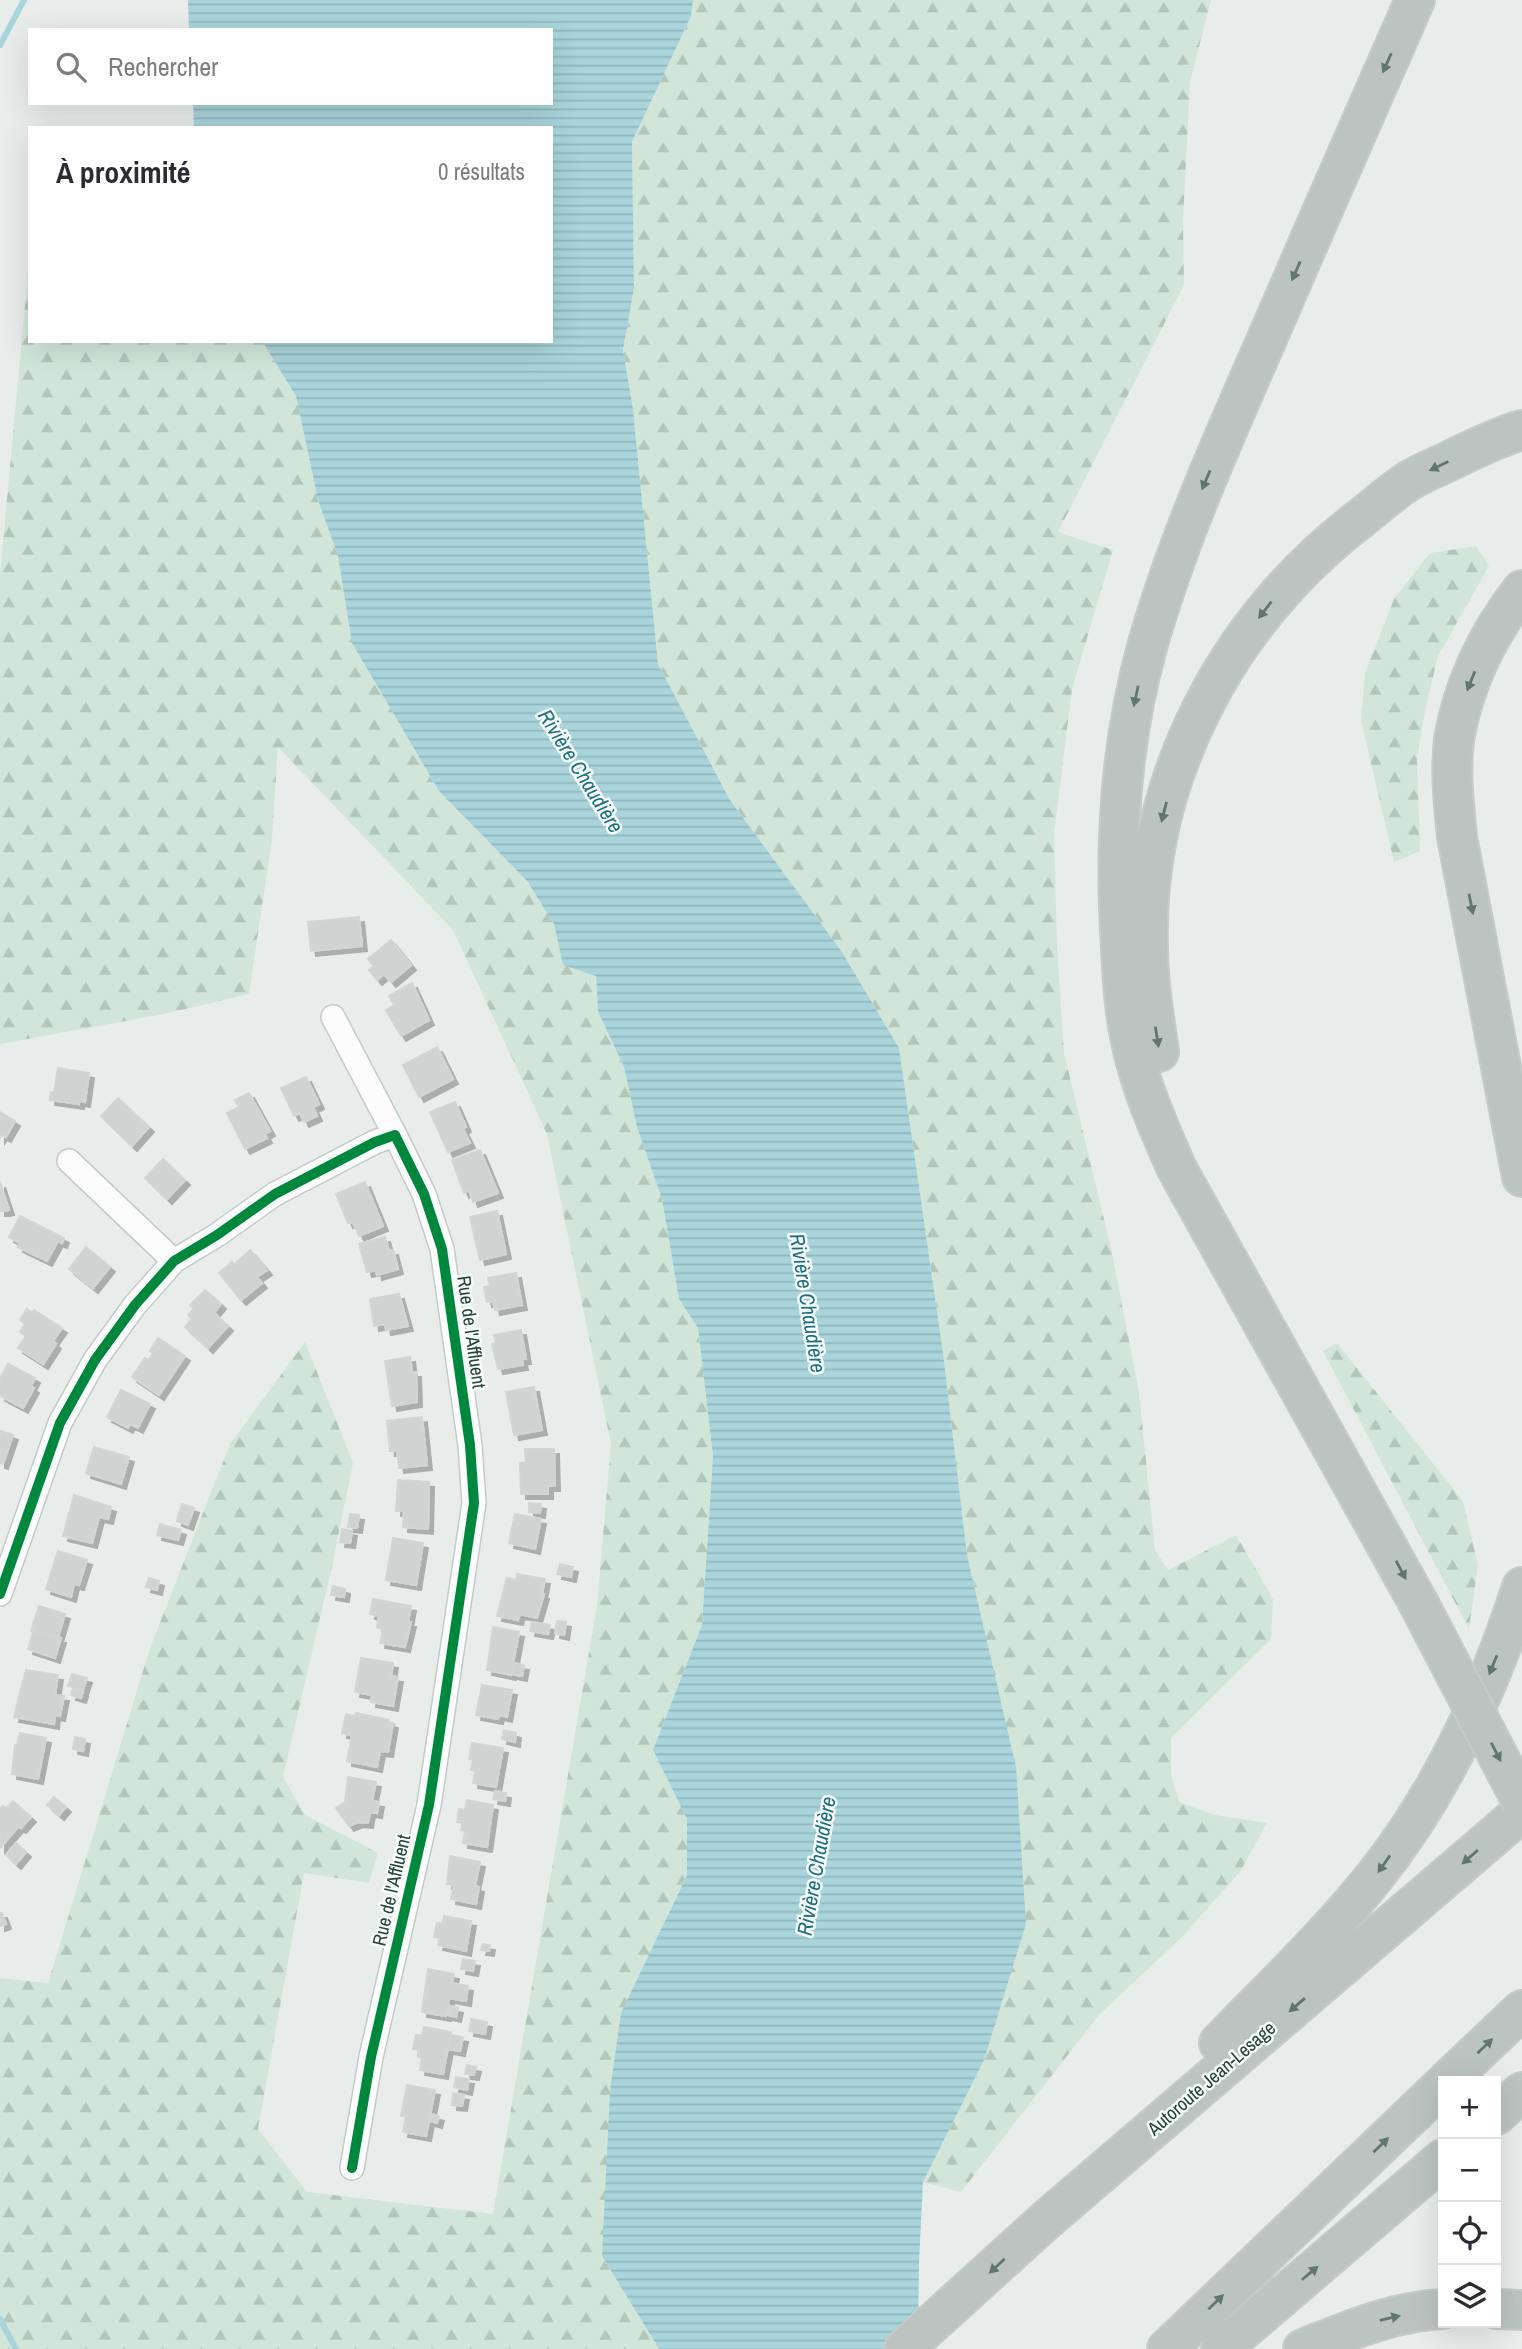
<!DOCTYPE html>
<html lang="fr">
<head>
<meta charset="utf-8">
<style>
  body { margin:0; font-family:"Archivo Narrow",sans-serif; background:#f7f7f7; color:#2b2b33 }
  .controls { position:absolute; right:21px; bottom:21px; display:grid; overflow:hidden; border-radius:0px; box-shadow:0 7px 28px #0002 }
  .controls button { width:63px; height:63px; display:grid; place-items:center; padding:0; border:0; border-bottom:2px solid #e1e1e2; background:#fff; color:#2b2b33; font:35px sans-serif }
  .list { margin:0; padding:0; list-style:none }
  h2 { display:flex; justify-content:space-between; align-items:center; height:91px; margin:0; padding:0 28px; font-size:30px }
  h2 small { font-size:23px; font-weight:400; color:#7c7c81 }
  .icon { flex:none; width:38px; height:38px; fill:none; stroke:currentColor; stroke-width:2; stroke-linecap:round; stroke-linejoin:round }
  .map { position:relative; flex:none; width:1522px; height:2349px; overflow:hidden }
  .search { position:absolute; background:#fff; box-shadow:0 7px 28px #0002; left:28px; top:28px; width:525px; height:77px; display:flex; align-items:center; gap:18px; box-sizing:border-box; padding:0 24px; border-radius:0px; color:#7c7c81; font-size:26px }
  .panel { position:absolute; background:#fff; box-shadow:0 7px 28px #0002; left:28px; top:126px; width:525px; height:217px; border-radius:0px }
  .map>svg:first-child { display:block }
</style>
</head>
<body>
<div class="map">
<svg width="1522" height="2349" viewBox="0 0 1522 2349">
  <defs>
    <pattern id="forest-firs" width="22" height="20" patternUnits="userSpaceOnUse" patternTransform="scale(1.75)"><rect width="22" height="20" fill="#d1e6d8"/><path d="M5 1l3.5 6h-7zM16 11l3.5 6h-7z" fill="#b3c6ba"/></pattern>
    <pattern id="water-rules" width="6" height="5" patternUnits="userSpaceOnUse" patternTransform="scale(1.75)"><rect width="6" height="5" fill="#a9d4db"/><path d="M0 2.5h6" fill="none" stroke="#91b7bd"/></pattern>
    <filter id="shadow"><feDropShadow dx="5" dy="5" stdDeviation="0" flood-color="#0004"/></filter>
  </defs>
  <rect width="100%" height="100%" fill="#e8edeb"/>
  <path fill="url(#forest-firs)" d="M693,0H1211L1190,82L1183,221L1184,285L1058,532L1113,550L1072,689L1054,833L1057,943L1064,1053L1111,1248L1139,1392L1155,1550L1168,1570L1236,1535L1273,1599L1271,1639L1171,1738V1774L1179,1802L1215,1815L1267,1823L1240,1872L1182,1937L1099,2015L961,2192L923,2182L984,2060L982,1619L967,1556L943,1353L899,1048L842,952L730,800L658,664L633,409L623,350L634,288L632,142L691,16Z
    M30,270V341H262L296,396L318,500L338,556L353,643L439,791L527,881L554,924L563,964L596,976L598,1013L624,1067L637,1127L662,1199L679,1299L698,1328L713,1456L702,1625L653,1750L687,1819V1875L667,1915L602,2256L659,2349H0V1978L48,1983L150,1648L230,1444L305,1342L353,1463L332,1566L283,1777L305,1815L378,1853L369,1883L304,1873L258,2129L307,2192L493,2214L597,1605L611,1444L547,1134L453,930L278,747L272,839L249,994L164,1014L0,1044V574L28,272Z
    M1476,546L1489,566L1438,656L1426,706L1417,757L1420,851L1394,862L1361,720L1365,673L1394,599L1430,553Z
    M1337,1343L1463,1501L1478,1565L1469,1629L1323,1351Z"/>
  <path fill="url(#water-rules)" d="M188,0H693L691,16L632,142L634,288L623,350L633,409L658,664L730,800L842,952L899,1048L943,1353L967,1555L1016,1767L1026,1924L984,2060L923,2182L919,2263L918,2349H659L602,2256L610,2091L621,2013L687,1875V1819L653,1750L702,1625L713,1456L698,1328L679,1299L662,1199L637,1127L624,1067L598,1012L596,976L563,965L554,924L527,881L439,791L352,643L338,556L318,500L296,396L262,341H551V128H194L193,103H551V30H189Z"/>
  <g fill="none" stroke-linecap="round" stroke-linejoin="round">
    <path stroke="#a9d4db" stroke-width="6" d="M0,45L24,0
      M0,2319L16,2349"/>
  </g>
  <path fill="#cfd4d2" stroke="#d1d6d4" stroke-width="2" filter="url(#shadow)" d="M359,917L362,946L311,951L308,922Z
    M391,940L411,965L391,982L384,974L377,980L369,970L374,966L368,959Z
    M412,983L429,1020L401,1036L386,1010L394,1005L389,996Z
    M437,1047L453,1079L419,1097L403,1065Z
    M58,1068L89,1073L85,1102L79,1101V1104L50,1100L51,1092L54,1093Z
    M306,1077L319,1104L313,1107L317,1116L304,1122L300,1113L294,1116L281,1088Z
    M249,1093L270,1131L265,1134L267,1138L245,1149L227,1113L239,1107L235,1100Z
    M118,1098L149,1127L132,1146L101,1116Z
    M455,1102L466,1127L463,1129L470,1143L448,1152L430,1112Z
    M0,1112L15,1121L6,1137L2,1135L0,1138Z
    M480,1150L498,1193L473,1202L469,1190L464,1193L452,1160Z
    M163,1159L185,1180L167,1199L145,1178Z
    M0,1182L9,1210L5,1211H0Z
    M365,1182L383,1226L359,1236L353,1222L348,1223L336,1194Z
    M497,1211L506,1254L480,1260L470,1217Z
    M20,1216L64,1238L62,1243L58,1241L47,1261L18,1247L20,1243L9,1237Z
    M385,1237L389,1251L393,1250L398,1269L377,1275L376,1270L367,1272L359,1244Z
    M86,1247L110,1267L93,1288L69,1269Z
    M250,1250L267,1270L257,1277L262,1283L241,1300L219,1273L232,1262L234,1265Z
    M516,1273L522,1305L495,1310L493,1301L487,1302L484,1287L490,1286L488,1278Z
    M205,1290L221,1304L214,1313L228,1326L208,1348L185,1327L192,1319L188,1315L194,1309L190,1305Z
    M399,1294L408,1326L386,1330L385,1324L374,1326L370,1299Z
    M27,1309L33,1313L34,1310L62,1328L53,1341L56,1344L43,1364L18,1348L26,1336L20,1332L25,1324L20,1320Z
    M521,1330L526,1359H522L523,1365L498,1369L492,1344L496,1343L494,1335Z
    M158,1338L185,1356L159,1395L132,1377L145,1358L148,1360L153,1353L150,1351Z
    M410,1357L412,1372H416L417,1402L392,1406L385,1361Z
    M8,1364L35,1378L31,1386L34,1388L23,1408L0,1396V1379Z
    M534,1387L542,1430L514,1435L506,1392Z
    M121,1390L150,1404L138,1428L130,1424L128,1428L107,1417Z
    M422,1417L427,1465L399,1468L397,1450L390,1451L387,1421Z
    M0,1431L13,1435L3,1464L0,1463Z
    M94,1447L129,1457L121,1484L86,1473Z
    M525,1449H554L555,1486H548V1494H521L520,1463H526Z
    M398,1480L429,1482L428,1529L403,1527L404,1511H396Z
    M74,1495L111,1507L108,1519L99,1517L92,1543L63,1536Z
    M529,1503L541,1504L540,1513L529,1512Z
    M182,1504L194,1508L188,1525L177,1521Z
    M350,1514L359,1515L357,1528L348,1527Z
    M515,1514L541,1519L535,1549L509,1543Z
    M160,1524L181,1530L178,1540L157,1535Z
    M342,1529L352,1531L350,1543L340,1542Z
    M393,1538L423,1543L416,1585L386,1580Z
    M58,1551L87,1560L79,1585L74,1584L71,1597L46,1589Z
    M560,1564L573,1567L571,1577L557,1574Z
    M517,1574L545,1579L542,1594H544L537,1618L520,1614L518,1620L497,1616L507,1578L516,1580Z
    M149,1578L159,1581L157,1590L146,1587Z
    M333,1586L345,1589L344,1597L331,1595Z
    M373,1599L411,1606L408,1622H411L405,1647L380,1643L383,1629L377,1627L379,1616L370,1614Z
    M39,1606L65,1614L58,1637L31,1631Z
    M557,1621L566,1622L564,1635L555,1633Z
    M532,1622L550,1625L548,1634L530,1631Z
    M493,1627L519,1632L511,1675L487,1670Z
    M33,1632L61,1638L55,1658L28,1649Z
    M361,1658L393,1663L391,1676L398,1677L393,1706L371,1702L372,1695L355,1692Z
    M514,1663L524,1665L522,1676L512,1674Z
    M26,1670L58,1675L55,1695L64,1696L60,1716L55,1715L54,1724L14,1717Z
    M72,1674L87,1678L83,1690L68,1686Z
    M482,1685L512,1690L507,1717L499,1715L498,1719L476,1715Z
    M73,1688L83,1692L81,1698L71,1695Z
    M356,1713L389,1720L388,1722L393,1723L388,1752L380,1751L377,1767L347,1761L352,1735L342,1733L346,1714L355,1716Z
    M504,1730L516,1733L515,1742L502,1739Z
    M20,1733L46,1738L38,1779L12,1774L15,1745H17Z
    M75,1737L85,1739L83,1751L73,1749Z
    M472,1743L503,1748L496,1787L473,1783L475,1771L471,1770L473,1759H469Z
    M348,1777L376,1782L372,1801L379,1802L377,1813L370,1812L368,1823L358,1822L349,1826L336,1808L345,1802Z
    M495,1791L506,1793L505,1801L493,1799Z
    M54,1797L66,1807L59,1815L47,1805Z
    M467,1800L493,1805L487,1847L463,1843L465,1831L461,1830L463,1823L457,1822L459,1809L465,1810Z
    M13,1801L31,1817L21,1828L19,1826L0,1848V1809L3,1806L6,1809Z
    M16,1843L26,1852L16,1864L6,1855Z
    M450,1856L480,1862L475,1886L479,1887L476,1904L451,1899L454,1885L447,1884Z
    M0,1913H2L6,1924L0,1926Z
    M444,1916L471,1921L466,1951L438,1945L440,1938L434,1937L437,1923L442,1924Z
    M483,1944L490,1945L489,1951L481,1950Z
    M463,1959L475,1961L473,1971L461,1969Z
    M428,1969L454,1974L452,1983L468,1986L466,2001L449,1998L446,2016L422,2012Z
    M450,2006L458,2008L456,2017L448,2015Z
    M471,2019L487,2022L485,2034L469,2031Z
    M424,2027L451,2032L443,2074L420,2070L422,2058L418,2057L419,2050L413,2049L416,2035L422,2036Z
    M451,2035L463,2037L460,2051L448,2049Z
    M467,2065L476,2067L474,2075L465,2074Z
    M456,2077L469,2079L467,2090L454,2087Z
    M407,2085L435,2090L426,2136L403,2132L406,2116H401Z
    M453,2093L464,2095L462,2106L452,2105Z
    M431,2114L439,2116L437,2123L430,2121Z"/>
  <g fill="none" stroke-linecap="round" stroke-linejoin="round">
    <g stroke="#c5cac8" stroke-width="26">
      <path id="street" d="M333,1017L395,1135
        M69,1161L174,1261
        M0,1594L60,1423L95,1360L135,1305L174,1261L217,1235L275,1194L375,1142L395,1135L424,1194L442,1249L470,1445L474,1503L429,1805L371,2057L352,2168"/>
    </g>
    <g stroke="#c3ccc9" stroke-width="42">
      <path id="highway" d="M1415,0C1365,114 1315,227 1266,341C1222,442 1177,541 1147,647C1122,738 1115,837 1120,930C1122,967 1123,1005 1131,1041C1140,1086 1159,1128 1177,1169L1419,1604
        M1522,590C1488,634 1463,685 1454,740C1450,772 1454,805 1457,837L1522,1177
        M1159,1052C1154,1017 1148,982 1148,947C1143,777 1228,620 1361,518C1376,506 1391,493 1407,482C1418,475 1432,469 1445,463C1470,451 1495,438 1522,430
        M1219,2043C1272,1988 1328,1935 1375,1876C1442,1792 1489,1689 1522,1587
        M1447,2081L1522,2010
        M1496,2115L1522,2092
        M1496,2309L1522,2310
        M904,2349L1045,2221L1522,1812
        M1167,2349L1443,2085
        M1221,2349L1443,2159
        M1303,2349C1348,2331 1394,2311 1443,2309"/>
    </g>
    <use href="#street" stroke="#fcfcfc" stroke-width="23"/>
    <use href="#highway" stroke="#bcc4c2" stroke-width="38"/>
    <g stroke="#c3ccc9" stroke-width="42" stroke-linecap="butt">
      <path id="highway-bridge" d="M1419,1604L1522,1802"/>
    </g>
    <use href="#highway-bridge" stroke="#bcc4c2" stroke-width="38"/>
    <g stroke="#f7fbf9" stroke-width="15">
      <path id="cycleway" d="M0,1594L60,1423L95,1360L135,1305L174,1261L217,1235L275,1194L375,1142L395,1135L424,1194L442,1249L470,1445L474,1503L429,1805L371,2057L352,2168"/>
    </g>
    <use href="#cycleway" stroke="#00873e" stroke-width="10"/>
  </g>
  <defs><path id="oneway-solid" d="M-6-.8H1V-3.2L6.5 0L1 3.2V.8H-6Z" transform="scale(1.75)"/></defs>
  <g fill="#617670">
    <use href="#oneway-solid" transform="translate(1387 63) rotate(114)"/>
    <use href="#oneway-solid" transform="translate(1296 271) rotate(114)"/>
    <use href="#oneway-solid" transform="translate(1439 466) rotate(154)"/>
    <use href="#oneway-solid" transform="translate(1206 480) rotate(113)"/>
    <use href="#oneway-solid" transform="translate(1265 610) rotate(128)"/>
    <use href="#oneway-solid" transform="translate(1471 681) rotate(112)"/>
    <use href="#oneway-solid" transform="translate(1136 696) rotate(102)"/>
    <use href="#oneway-solid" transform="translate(1164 812) rotate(104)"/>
    <use href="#oneway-solid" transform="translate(1471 904) rotate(79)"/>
    <use href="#oneway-solid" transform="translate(1157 1037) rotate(81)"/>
    <use href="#oneway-solid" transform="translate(1401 1570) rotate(62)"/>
    <use href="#oneway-solid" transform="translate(1493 1665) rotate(112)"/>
    <use href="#oneway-solid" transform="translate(1496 1752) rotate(63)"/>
    <use href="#oneway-solid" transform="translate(1470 1857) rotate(139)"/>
    <use href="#oneway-solid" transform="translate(1384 1864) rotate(125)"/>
    <use href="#oneway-solid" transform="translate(1297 2005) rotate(139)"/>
    <use href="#oneway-solid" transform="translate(1485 2046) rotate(-44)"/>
    <use href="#oneway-solid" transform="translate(1381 2145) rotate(-44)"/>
    <use href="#oneway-solid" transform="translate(997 2266) rotate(137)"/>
    <use href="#oneway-solid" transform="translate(1310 2273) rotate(-40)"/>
    <use href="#oneway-solid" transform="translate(1216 2302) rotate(-44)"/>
    <use href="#oneway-solid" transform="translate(1390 2318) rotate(-13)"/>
  </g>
  <g text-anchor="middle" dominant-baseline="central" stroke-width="5" stroke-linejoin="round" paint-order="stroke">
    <g font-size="19" fill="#24423a" stroke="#f7fbf9">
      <text transform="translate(472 1332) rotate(82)">Rue de l'Affluent</text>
      <text transform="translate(391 1890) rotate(-77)">Rue de l'Affluent</text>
      <text transform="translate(1211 2078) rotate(-41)">Autoroute Jean-Lesage</text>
    </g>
    <g font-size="21" font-style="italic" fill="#1c6f80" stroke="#f7fbf9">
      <text transform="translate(581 771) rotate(58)">Rivière Chaudière</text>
      <text transform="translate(808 1303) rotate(81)">Rivière Chaudière</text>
      <text transform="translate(816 1866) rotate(-80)">Rivière Chaudière</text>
    </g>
  </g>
</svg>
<div class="controls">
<button>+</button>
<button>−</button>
<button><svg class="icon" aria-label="locate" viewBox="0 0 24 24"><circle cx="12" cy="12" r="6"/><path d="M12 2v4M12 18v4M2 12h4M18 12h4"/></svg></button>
<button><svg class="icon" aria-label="layers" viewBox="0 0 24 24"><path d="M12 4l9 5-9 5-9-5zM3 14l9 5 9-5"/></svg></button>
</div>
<div class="search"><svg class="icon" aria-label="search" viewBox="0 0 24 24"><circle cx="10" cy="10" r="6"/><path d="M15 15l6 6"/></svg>Rechercher</div>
<section class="panel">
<h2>À proximité<small>0 résultats</small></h2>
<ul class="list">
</ul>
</section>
</div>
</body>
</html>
